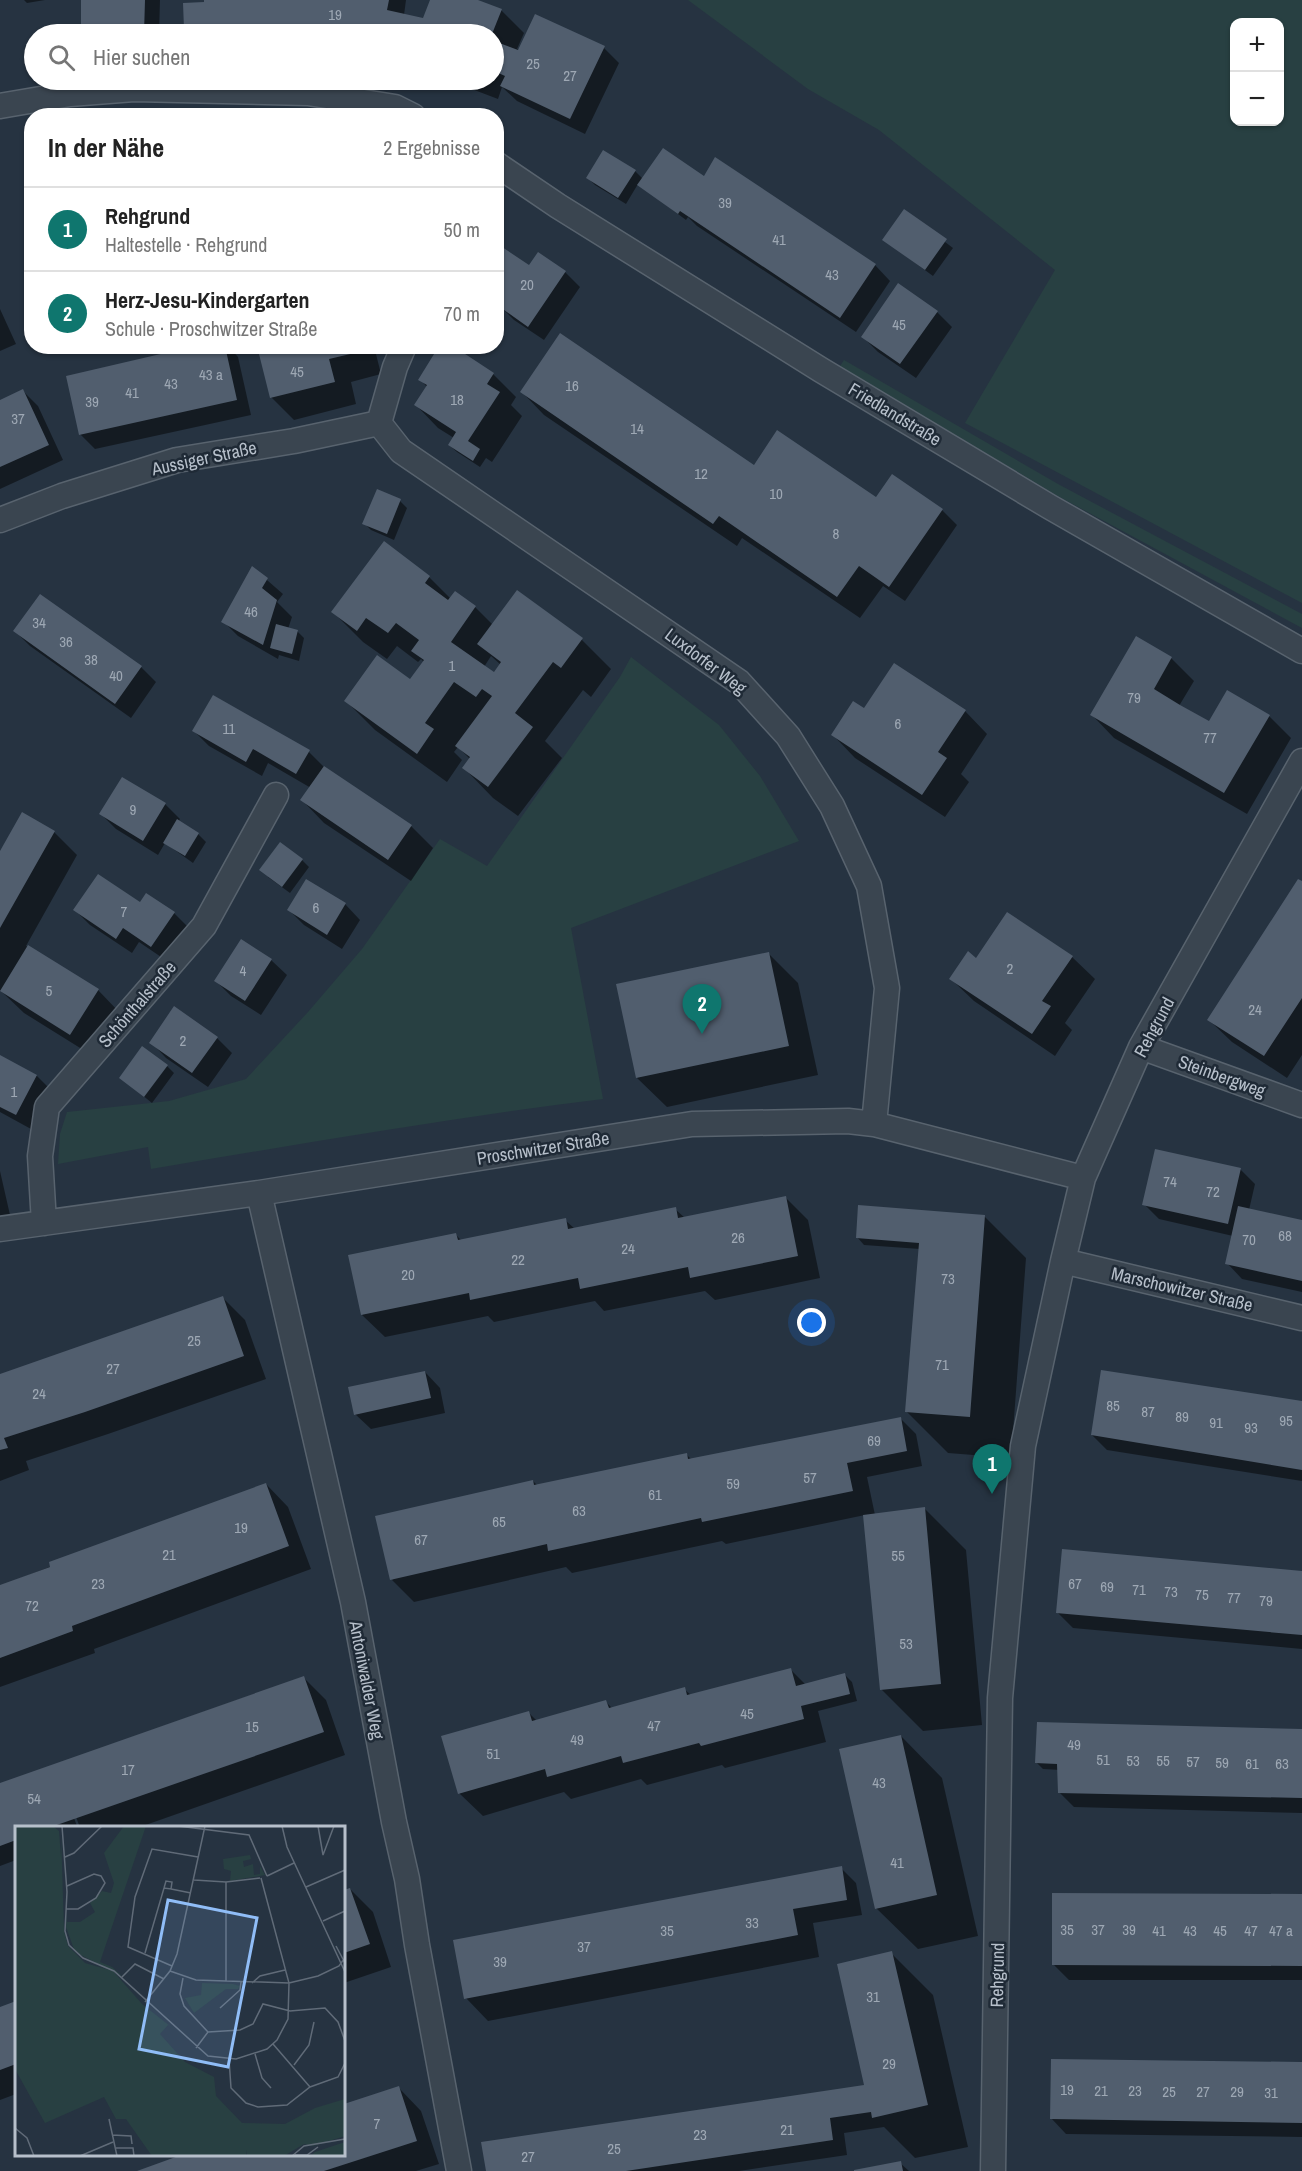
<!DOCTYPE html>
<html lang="de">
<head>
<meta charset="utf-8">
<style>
  body { margin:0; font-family:"Archivo Narrow",sans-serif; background:#f6f6f6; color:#222 }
  .controls { position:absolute; right:18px; top:18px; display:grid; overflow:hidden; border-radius:12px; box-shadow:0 2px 4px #0004 }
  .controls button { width:54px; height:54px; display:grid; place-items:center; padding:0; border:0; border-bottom:2px solid #e0e0e0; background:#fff; color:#222; font:30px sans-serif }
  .you { position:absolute; left:812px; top:1323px; width:21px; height:21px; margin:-15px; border:4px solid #fff; border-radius:50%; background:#1a73e8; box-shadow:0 0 0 9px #1a73e833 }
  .badge { display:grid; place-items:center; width:39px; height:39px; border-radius:50%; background:#0f766e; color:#fff; font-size:20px; font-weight:700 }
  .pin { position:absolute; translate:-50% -50px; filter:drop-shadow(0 2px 3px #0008) }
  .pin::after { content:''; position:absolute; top:32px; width:21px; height:18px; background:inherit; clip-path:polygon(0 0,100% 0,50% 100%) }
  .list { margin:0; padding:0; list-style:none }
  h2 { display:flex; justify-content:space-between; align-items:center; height:78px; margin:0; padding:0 24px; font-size:26px }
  h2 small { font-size:20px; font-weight:400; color:#767676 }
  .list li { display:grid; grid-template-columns:39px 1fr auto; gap:18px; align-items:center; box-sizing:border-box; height:84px; padding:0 24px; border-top:2px solid #e0e0e0 }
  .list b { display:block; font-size:22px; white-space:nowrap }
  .list p { margin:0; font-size:20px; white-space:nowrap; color:#767676 }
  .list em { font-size:20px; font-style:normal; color:#767676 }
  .icon { flex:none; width:33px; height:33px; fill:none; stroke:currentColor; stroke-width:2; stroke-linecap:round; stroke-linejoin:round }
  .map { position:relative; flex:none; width:1302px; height:2171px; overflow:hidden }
  .search { position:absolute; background:#fff; box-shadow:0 2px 4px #0004; left:24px; top:24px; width:480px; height:66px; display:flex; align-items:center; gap:15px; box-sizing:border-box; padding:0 21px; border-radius:33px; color:#767676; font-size:22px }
  .panel { position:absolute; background:#fff; box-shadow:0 2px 4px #0004; left:24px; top:108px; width:480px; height:246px; border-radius:24px }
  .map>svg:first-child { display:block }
</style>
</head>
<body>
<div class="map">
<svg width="1302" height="2171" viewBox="0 0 1302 2171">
  <rect width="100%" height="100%" fill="#263341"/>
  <path fill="#284042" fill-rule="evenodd" d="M688,0H1302V603L965,423L1055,270L879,130L808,89ZM1280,22V122H1234V22Z
    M844,360L1058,484L1302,614V628L1056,495L840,366Z
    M631,657L719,725L760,776L799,841L571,928L603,1099C452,1117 301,1144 151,1169L148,1147L58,1164L60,1134L67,1112L169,1101L246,1079L308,1012L362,949L440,839L487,866L620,677Z"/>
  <path fill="#0007" fill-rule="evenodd" d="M24,0H45L27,3Z
    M83,0H160L159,34H82Z
    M206,0H406L404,15L423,21L432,0H474L501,10L524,33L517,49L519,50L604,48L619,63L585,134L517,101L502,87L498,99L448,80H494V34H191L185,29L206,3Z
    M635,171L643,179L704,178L875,265L890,281L856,332L697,226L688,217L686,220L638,184L626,204L595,185L588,178Z
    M904,211L953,248L933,276L884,240Z
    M496,251L529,268L565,272L580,287L544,340L514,320L499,305L500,303L496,300Z
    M0,309L16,344L0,351Z
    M937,312L952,327L916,378L878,352L863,337Z
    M203,346H228L238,357L251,415L95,449L80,434Z
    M258,346H374L381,374L351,382L356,404L294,420L271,397Z
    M450,346L493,374L516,397L511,405L522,416L492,462L486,458L480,467L457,452L449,445L454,438L438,428L416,405L427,387L420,379Z
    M23,391L38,406L63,460L0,489V401Z
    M522,392L754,467L882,503L942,510L957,525L905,601L883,586L860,618L742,538L737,546L544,415Z
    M400,501L407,508L394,540L371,530L364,523Z
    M384,543L429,577L451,599L455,593L475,607L493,625L582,640L611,669L591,697L583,690L545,741L562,758L518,816L493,798L464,768L470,759L458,747L454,752L462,760L447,782L375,730L346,701L410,681L424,662L421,659L418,662L397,646L387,659L363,642L333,612ZM491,656L501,665L494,674L484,667Z
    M253,568L283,594L277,602L292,617L288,629L297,631L304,638L299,661L279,655L278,659L238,636L223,621Z
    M15,631L141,667L156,682L131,718L30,646Z
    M1171,658L1194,681L1179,706L1209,723L1269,716L1291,738L1247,814L1114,738L1092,715Z
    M965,711L987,734L961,774L969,782L945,817L855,758L833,735Z
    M194,731L309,752L324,767L411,826L433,848L411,881L324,823L302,800L311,788L268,763L262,776L209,746Z
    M165,804L180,819L178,822L198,834L206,842L193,863L165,843L158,855L116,829L101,814Z
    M23,814L54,832L77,855L26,946L98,990L120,1013L93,1056L24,1013L0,990V854Z
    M302,860L309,867L290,893L268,877Z
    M1302,883V1055L1287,1078L1232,1042L1209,1020Z
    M140,904L174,913L189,928L167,961L139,942L132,953L90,925L75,910Z
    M345,904L360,920L342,949L304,925L289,910Z
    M242,941L271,960L287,975L261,1015L231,996L216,981Z
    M769,954L798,983L818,1075L667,1107L637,1078Z
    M1072,957L1095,979L1065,1023L1072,1030L1055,1056L974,1001L951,979L977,960Z
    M217,1038L232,1053L208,1087L166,1058L151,1042Z
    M0,1057L37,1076L52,1091L31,1129L0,1112Z
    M167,1066L174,1073L152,1103L121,1078Z
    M1240,1169L1255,1184L1249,1210L1302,1222V1292L1242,1279L1227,1263L1233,1236L1159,1219L1144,1204Z
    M0,1171L10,1215L0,1217Z
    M785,1197L808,1220L820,1278L715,1300L705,1291L604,1311L595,1301L494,1322L488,1316L385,1337L362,1315L456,1235L462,1241L565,1220L575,1229L675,1209L685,1218Z
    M985,1217L1026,1258L1011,1458L948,1453L907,1412L920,1249L864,1245L857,1237Z
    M222,1297L245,1320L266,1379L108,1434L26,1461L29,1470L0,1481V1375Z
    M425,1372L440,1388L445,1413L371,1429L355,1414Z
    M1302,1403V1481L1107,1450L1092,1435Z
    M900,1418L916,1434L922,1466L867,1477L875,1515L924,1508L966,1550L982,1725L923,1731L881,1689L865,1515L726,1544L722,1541L572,1573L566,1567L414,1602L392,1580L533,1481L538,1486L687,1455L692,1460Z
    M266,1484L288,1507L311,1569L94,1649L95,1653L0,1687V1586Z
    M1302,1572V1649L1073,1628L1058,1613Z
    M790,1669L806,1685L845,1675L852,1682L857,1701L818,1711L826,1742L725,1768L722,1765L647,1785L641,1779L571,1799L564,1792L483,1816L460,1794L443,1737L529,1713L537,1721L606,1702L612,1708L684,1689L691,1695Z
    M303,1677L326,1700L345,1755L137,1828H16V1860L0,1866V1784ZM60,1781H63L79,1825L77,1826Z
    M1302,1730V1813L1074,1807L1059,1792L1060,1770L1043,1769L1036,1762Z
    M901,1736L942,1778L978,1936L918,1949L876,1908Z
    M841,1868L856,1883L862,1915L813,1923L819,1957L488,2021L466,1998Z
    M350,1889L373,1912L391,1967L344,1983V1891Z
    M1302,1895V1980H1069L1054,1965Z
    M891,1953L933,1995L968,2147L915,2158L884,2127L844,2133L847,2155L739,2171H487L868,2090Z
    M16,2003V2094L0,2100V2008Z
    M1302,2063V2137L1066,2134L1051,2118Z
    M399,2088L421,2111L439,2164L416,2171H140L344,2154V2106Z
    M900,2163L909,2171H857Z"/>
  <path fill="#515e6e" d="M81,0H145L144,34H81Z
    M204,0H389L387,10L423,18L430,0H478L502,9L492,34H316L317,29L275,25V34L203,32V29H184L183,3L204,2Z
    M535,14L605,46L570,119L500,86L505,76L494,71V41L518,50Z
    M663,148L704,176L715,157L876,264L840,318L680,211L678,214L637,185Z
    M603,150L636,170L618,198L586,178Z
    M904,209L947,239L925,270L882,240Z
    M499,245L529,265L538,252L566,271L528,327L497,305L501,300L496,297V248Z
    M898,283L938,311L900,364L861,337Z
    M560,333L754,465L777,430L876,497L892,474L943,509L889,587L859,566L837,597L719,516L713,524L520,392Z
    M195,346H225L237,400L79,435L66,376Z
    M257,346H358L359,352L329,359L335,382L270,398Z
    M439,346H453L494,373L487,384L500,392L468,441L480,449L473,461L448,445L456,432L414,405L427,385L418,380Z
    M23,389L49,445L0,467V400Z
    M377,489L401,499L387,534L362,524Z
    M384,541L430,576L425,583L448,600L455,591L476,606L451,642L494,672L501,662L477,644L517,590L583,638L561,668L553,662L515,713L533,727L488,787L462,768L470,757L455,746L492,696L482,689L476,697L454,682L425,723L434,729L417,754L344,701L377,655L410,679L424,660L411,651L419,640L396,623L388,633L366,618L357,631L331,612Z
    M252,566L268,578L262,588L277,600L263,645L221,622Z
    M40,594L142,666L115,704L13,631Z
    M276,624L298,630L292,654L270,648Z
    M1136,636L1172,657L1154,689L1180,705L1209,721L1227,690L1270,715L1224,793L1090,715Z
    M894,663L966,710L938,752L947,758L922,795L831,735L853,701L864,708Z
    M213,695L310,750L296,774L253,749L246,762L192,731Z
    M324,766L412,825L388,860L300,800Z
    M122,777L166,803L143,841L99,814Z
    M22,812L55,831L0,928V851Z
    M177,819L199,833L185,856L163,843Z
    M280,842L303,859L282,887L259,870Z
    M98,874L140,902L146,893L175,912L151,947L123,928L116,939L73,910Z
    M306,879L346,903L327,935L287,910Z
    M1298,879L1302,881V998L1264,1056L1207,1020Z
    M1007,912L1073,956L1042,1001L1051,1006L1032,1034L949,979L968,951L976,958Z
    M241,939L272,959L245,1001L214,981Z
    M28,945L99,989L70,1035L0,991Z
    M769,952L789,1046L636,1078L616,984Z
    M174,1006L218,1037L192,1073L149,1043Z
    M142,1046L168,1065L144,1097L119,1078Z
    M0,1055L37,1075L16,1115L0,1107Z
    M1155,1149L1241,1168L1228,1224L1142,1205Z
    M786,1196L798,1256L690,1278L688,1267L580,1289L578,1278L470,1300L469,1293L361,1315L348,1255L456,1233L458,1240L566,1218L568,1229L676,1207L678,1218Z
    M858,1205L985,1215L970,1417L905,1412L919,1243L856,1238Z
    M1238,1206L1302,1220V1281L1225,1264Z
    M223,1296L244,1356L85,1412L4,1438L8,1448L0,1450V1374Z
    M1101,1370L1302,1401V1470L1091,1435Z
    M425,1371L431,1398L354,1415L348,1387Z
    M901,1417L907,1451L847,1463L853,1491L702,1522L701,1518L548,1551L547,1544L390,1580L375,1516L533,1480L534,1485L687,1453L688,1459Z
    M266,1483L289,1546L72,1626L73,1631L0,1658V1585L50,1567L49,1562Z
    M925,1507L941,1684L880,1690L863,1515Z
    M1062,1549L1302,1571V1635L1056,1613Z
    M791,1668L796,1686L845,1673L850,1694L801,1706L804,1719L701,1746L699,1743L623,1763L621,1756L547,1777L545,1769L458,1794L441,1736L529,1711L532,1721L606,1700L609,1708L685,1687L687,1695Z
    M304,1676L324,1732L51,1827H16V1840L0,1846V1783Z
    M1037,1722L1302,1729V1798L1058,1793L1057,1764L1035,1763Z
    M901,1735L937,1895L875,1909L839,1749Z
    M842,1866L847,1900L793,1909L798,1935L464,1999L453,1940Z
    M350,1888L370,1944L344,1953V1890Z
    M1052,1893L1302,1894V1966L1052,1965Z
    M892,1951L928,2105L872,2118L871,2112L830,2118L833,2140L626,2171H486L481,2142L864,2085L837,1964Z
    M16,2001V2064L0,2070V2007Z
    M1051,2059L1302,2062V2123L1050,2119Z
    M399,2086L417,2141L324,2171H137L184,2154H344V2104Z
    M901,2161L903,2171H854V2170Z"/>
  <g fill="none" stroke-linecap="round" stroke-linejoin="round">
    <g stroke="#58636e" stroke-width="27">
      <path id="street" d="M0,106L70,94L134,89L308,93L395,107L413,116
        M496,164L558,206L821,370L1050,507L1302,651
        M404,346L395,367L379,423L401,451L739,682L788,736L832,806L869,886L887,988L874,1124
        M0,520L62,496L177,460L294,441L379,423
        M1141,1047L1302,1105
        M259,1193L353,1602L394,1822L407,1879L417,1945L459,2171
        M44,1223L40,1156L47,1107L204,926L276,795
        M0,1229L259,1193L692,1124L848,1121L874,1124L1083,1178
        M1063,1261L1302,1318
        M993,2171L1000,1698L1023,1446L1063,1261L1083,1178L1141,1047L1302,761"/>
    </g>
    <use href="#street" stroke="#3a4550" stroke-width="24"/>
  </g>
  <g text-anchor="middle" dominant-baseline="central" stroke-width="5" stroke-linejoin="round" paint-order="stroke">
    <g font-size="15" fill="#9ea8b4">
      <text x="335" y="14">19</text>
      <text x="533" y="63">25</text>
      <text x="570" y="75">27</text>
      <text x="725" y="202">39</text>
      <text x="779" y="239">41</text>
      <text x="832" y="274">43</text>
      <text x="527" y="284">20</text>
      <text x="899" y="324">45</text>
      <text x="297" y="371">45</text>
      <text x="211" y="374">43 a</text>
      <text x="171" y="383">43</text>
      <text x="572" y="385">16</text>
      <text x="132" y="392">41</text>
      <text x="457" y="399">18</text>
      <text x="92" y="401">39</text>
      <text x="18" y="418">37</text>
      <text x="637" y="428">14</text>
      <text x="701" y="473">12</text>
      <text x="776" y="493">10</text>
      <text x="836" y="533">8</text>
      <text x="251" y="611">46</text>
      <text x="39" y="622">34</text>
      <text x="66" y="641">36</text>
      <text x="91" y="659">38</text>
      <text x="452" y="665">1</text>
      <text x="116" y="675">40</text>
      <text x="1134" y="697">79</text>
      <text x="898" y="723">6</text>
      <text x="229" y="728">11</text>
      <text x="1210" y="737">77</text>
      <text x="133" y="809">9</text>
      <text x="316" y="907">6</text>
      <text x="124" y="911">7</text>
      <text x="1010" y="968">2</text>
      <text x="243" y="970">4</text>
      <text x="49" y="990">5</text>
      <text x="1255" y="1009">24</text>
      <text x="183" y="1040">2</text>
      <text x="14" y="1091">1</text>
      <text x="1170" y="1181">74</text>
      <text x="1213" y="1191">72</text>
      <text x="1285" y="1235">68</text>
      <text x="738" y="1237">26</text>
      <text x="1249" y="1239">70</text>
      <text x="628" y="1248">24</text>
      <text x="518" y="1259">22</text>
      <text x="408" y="1274">20</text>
      <text x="948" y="1278">73</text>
      <text x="194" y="1340">25</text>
      <text x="942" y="1364">71</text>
      <text x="113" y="1368">27</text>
      <text x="39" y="1393">24</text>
      <text x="1113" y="1405">85</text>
      <text x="1148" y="1411">87</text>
      <text x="1182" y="1416">89</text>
      <text x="1286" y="1420">95</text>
      <text x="1216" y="1422">91</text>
      <text x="1251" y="1427">93</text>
      <text x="874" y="1440">69</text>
      <text x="810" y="1477">57</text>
      <text x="733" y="1483">59</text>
      <text x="655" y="1494">61</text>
      <text x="579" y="1510">63</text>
      <text x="499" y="1521">65</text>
      <text x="241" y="1527">19</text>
      <text x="421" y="1539">67</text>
      <text x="169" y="1554">21</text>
      <text x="898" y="1555">55</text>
      <text x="98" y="1583">23</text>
      <text x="1075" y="1583">67</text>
      <text x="1107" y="1586">69</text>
      <text x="1139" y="1589">71</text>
      <text x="1171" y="1591">73</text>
      <text x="1202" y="1594">75</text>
      <text x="1234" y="1597">77</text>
      <text x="1266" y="1600">79</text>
      <text x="32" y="1605">72</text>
      <text x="906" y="1643">53</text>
      <text x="747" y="1713">45</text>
      <text x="654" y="1725">47</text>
      <text x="252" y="1726">15</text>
      <text x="577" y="1739">49</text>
      <text x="1074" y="1744">49</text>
      <text x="493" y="1753">51</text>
      <text x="1103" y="1759">51</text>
      <text x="1133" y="1760">53</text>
      <text x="1163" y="1760">55</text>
      <text x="1193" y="1761">57</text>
      <text x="1222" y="1762">59</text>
      <text x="1252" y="1763">61</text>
      <text x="1282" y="1763">63</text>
      <text x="128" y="1769">17</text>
      <text x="879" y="1782">43</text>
      <text x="34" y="1798">54</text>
      <text x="897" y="1862">41</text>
      <text x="752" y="1922">33</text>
      <text x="1067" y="1929">35</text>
      <text x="1098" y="1929">37</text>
      <text x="1129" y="1929">39</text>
      <text x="667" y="1930">35</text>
      <text x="1159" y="1930">41</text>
      <text x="1190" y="1930">43</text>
      <text x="1220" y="1930">45</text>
      <text x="1251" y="1930">47</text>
      <text x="1281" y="1930">47 a</text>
      <text x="584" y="1946">37</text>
      <text x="500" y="1961">39</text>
      <text x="873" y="1996">31</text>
      <text x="889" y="2063">29</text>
      <text x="1067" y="2089">19</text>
      <text x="1101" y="2090">21</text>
      <text x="1135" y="2090">23</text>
      <text x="1169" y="2091">25</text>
      <text x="1203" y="2091">27</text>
      <text x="1237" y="2091">29</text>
      <text x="1271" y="2092">31</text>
      <text x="377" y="2123">7</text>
      <text x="787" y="2129">21</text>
      <text x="700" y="2134">23</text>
      <text x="614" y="2148">25</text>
      <text x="528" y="2156">27</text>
    </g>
    <g font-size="18" fill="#b7c0cb" stroke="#1f2a36">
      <text transform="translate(895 414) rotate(31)">Friedlandstraße</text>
      <text transform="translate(204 458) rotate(-12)">Aussiger Straße</text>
      <text transform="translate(706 661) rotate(37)">Luxdorfer Weg</text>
      <text transform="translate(137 1004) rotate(-49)">Schönthalstraße</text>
      <text transform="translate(1154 1027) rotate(-62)">Rehgrund</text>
      <text transform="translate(1222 1076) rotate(20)">Steinbergweg</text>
      <text transform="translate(543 1148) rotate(-9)">Proschwitzer Straße</text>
      <text transform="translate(1182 1289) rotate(13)">Marschowitzer Straße</text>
      <text transform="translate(367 1680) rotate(79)">Antoniwalder Weg</text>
      <text transform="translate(997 1975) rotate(-89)">Rehgrund</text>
    </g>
  </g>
  <g transform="translate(15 1826)">
    <rect width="330" height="330" fill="#263341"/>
    <path d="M0,0H38L44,5L46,31V6L49,105L53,120L70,137L98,145L127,178L160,204L153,199L145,208L170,236L199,251L201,270L227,297L270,298L300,282L330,273V310L298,320L289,318L269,330H232L231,324V330H137L111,293H101L89,271L30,297L0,243ZM109,0H131L85,136L97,141L107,150L60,126L51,101L52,87V96H65L80,86L75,77L87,65L96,67L99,57L89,27ZM235,29L236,33L228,35L229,41L238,38L239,49L245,48V40L250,49L215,55L216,45L209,43L208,33ZM187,157L218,158L225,160L223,163H211L179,187L170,172L186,169ZM330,316V330H296L300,326Z" fill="#284042"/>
    <path fill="none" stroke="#606b78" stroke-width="1.5" d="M47,0L52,66L50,105L54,119L68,132L99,145L193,230L221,233L252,223L262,214L273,193L274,157L246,52M163,0L234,9L252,50M267,0L272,21L330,146M303,0L308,29M308,29L319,0M50,31L59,27L87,0M252,50L279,37M179,54L211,56L245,52M291,61L330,44M156,63L176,67M51,83H63L81,72L90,57L86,50L79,48L52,60M308,95L330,85M321,120L330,137M130,127L149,62L156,63L157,56L151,55L149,62M157,140L113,121L120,71L137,23L183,31M155,145L181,154L274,157L303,150L324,140L329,133M107,151L120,138L149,153M168,152L165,168L169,180L193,206L181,222M211,155V56M237,157L245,150L270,144M130,176L155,145L162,128L190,0M205,182L225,164L226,156M193,206L225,204L238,198L248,178L275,185L310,182L323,196L330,215M258,218L295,261M240,228L247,252L256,262M214,233L216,262L231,277L243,281L272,279L295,261L323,251L330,237M279,239L294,219L299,196M94,293L102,330M0,302L12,312L19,330M97,309L116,310L117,318M101,322H118L119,330M280,329H292L303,321M65,330L98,316M277,330L289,320L330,313"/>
    <path fill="#90bdf7" fill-opacity="0.15" stroke="#90bdf7" stroke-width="3" d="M153,74L242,92L213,241L124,223Z"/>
    <rect width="330" height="330" fill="none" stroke="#b7c0cb" stroke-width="3"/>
  </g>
</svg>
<div class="controls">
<button>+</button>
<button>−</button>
</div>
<div class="you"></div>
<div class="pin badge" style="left:992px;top:1494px">1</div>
<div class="pin badge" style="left:702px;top:1034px">2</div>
<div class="search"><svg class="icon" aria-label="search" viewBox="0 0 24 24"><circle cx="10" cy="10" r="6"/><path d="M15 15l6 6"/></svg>Hier suchen</div>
<section class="panel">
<h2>In der Nähe<small>2 Ergebnisse</small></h2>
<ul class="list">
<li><span class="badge">1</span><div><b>Rehgrund</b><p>Haltestelle · Rehgrund</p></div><em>50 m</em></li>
<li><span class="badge">2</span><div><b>Herz-Jesu-Kindergarten</b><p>Schule · Proschwitzer Straße</p></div><em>70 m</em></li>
</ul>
</section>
</div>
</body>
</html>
